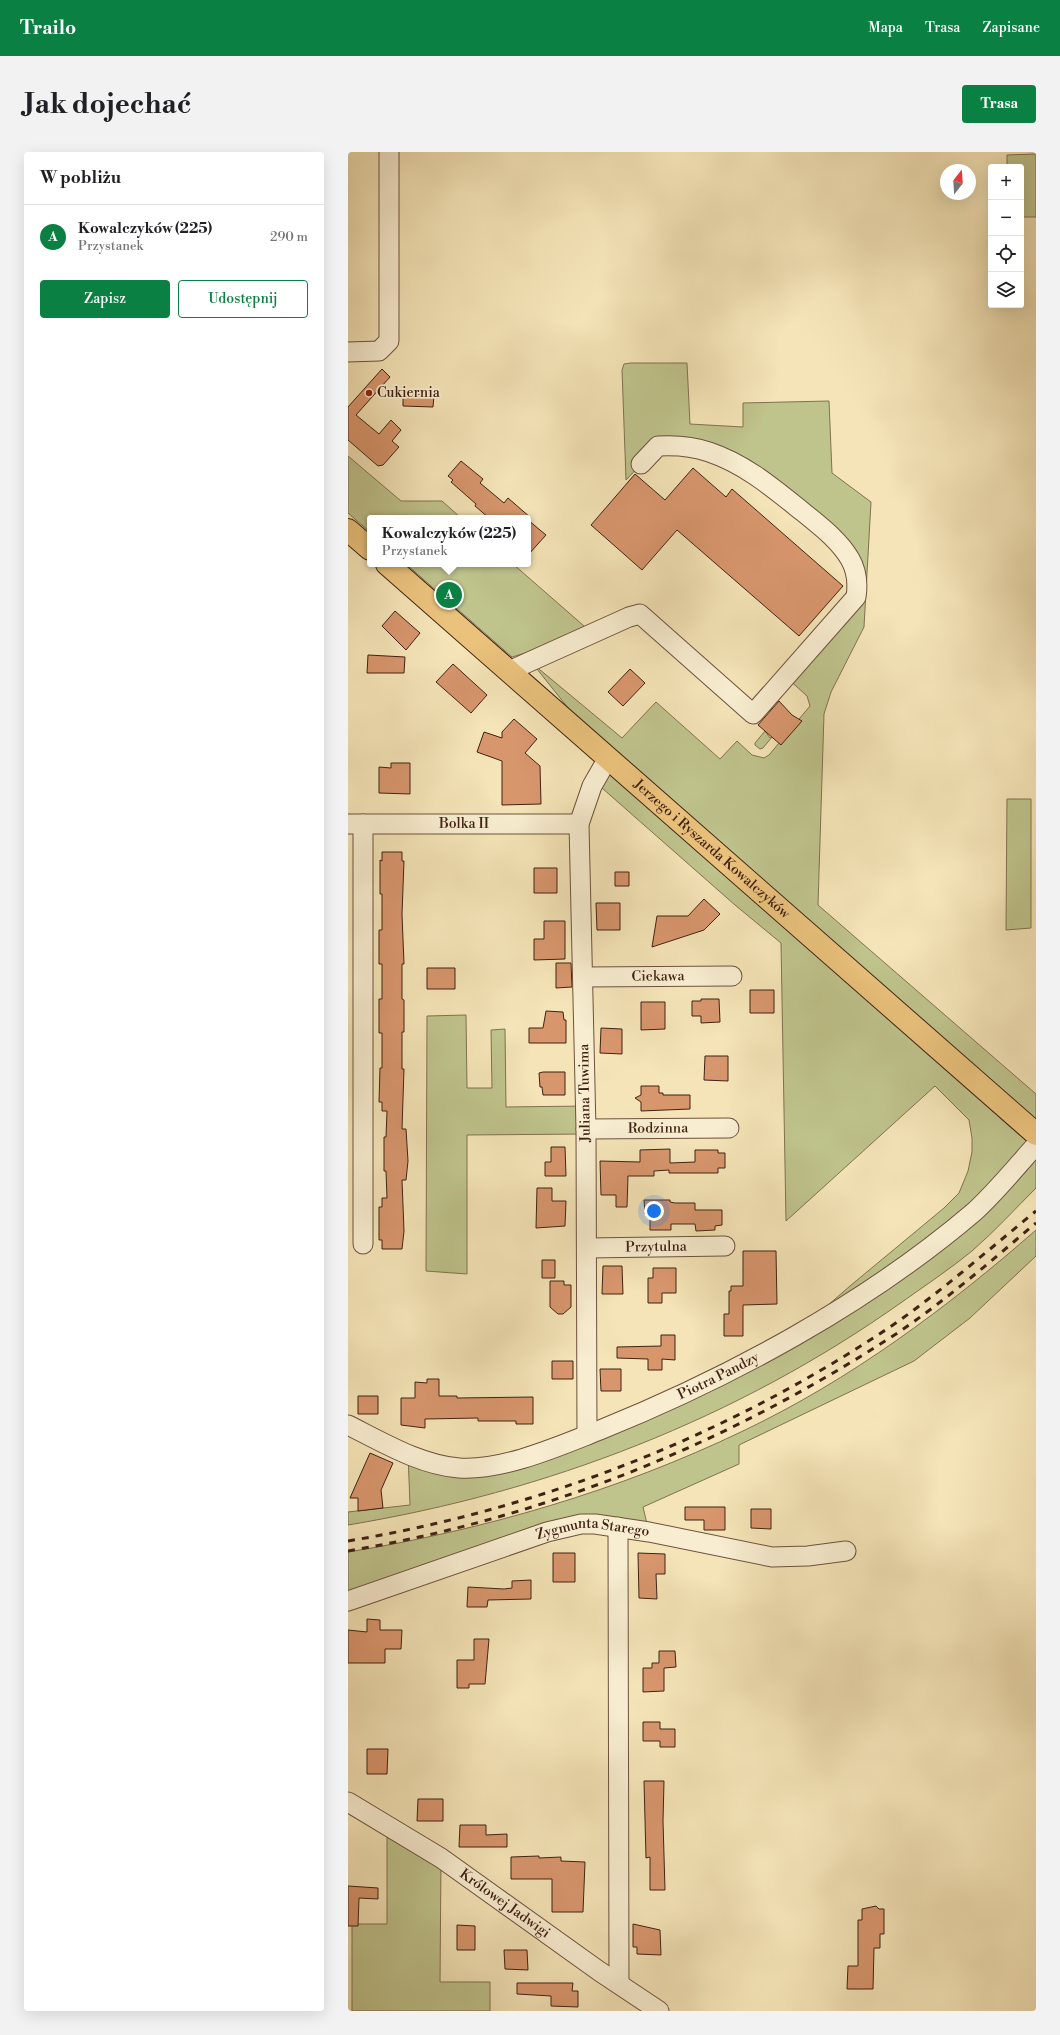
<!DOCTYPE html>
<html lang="pl">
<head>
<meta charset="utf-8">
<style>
  body { margin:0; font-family:"Libre Bodoni",serif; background:#f2f2f2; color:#202124 }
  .controls { position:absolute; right:12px; top:12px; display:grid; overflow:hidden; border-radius:4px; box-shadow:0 4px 16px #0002 }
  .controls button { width:36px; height:36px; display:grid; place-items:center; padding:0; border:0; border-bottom:1px solid #e0e0e0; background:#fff; color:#202124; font:20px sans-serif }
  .compass { position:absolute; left:592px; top:12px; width:36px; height:36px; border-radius:50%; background:#fff; box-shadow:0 4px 16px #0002; rotate:17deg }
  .you { position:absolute; left:306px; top:1059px; width:14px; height:14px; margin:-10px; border:3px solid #fff; border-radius:50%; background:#1a73e8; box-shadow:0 0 0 6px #1a73e833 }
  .badge { display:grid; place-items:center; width:26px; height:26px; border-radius:50%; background:#0b8043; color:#fff; font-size:13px; font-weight:700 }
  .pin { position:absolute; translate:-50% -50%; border:2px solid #fff; box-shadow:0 1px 4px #0006 }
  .popup { position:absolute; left:19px; top:363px; width:164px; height:52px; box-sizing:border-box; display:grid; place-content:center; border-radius:4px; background:#fff; filter:drop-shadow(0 1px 3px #0005); font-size:13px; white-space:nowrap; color:#757577 }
  .popup b { font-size:15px; color:#202124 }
  .popup::after { content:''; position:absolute; left:50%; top:100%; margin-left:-8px; border:8px solid transparent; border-top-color:#fff }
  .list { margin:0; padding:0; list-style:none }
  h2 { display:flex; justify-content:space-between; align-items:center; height:52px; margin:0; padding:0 16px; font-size:17px }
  h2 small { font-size:13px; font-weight:400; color:#757577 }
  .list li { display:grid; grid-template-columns:26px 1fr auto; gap:12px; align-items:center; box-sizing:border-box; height:64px; padding:0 16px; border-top:1px solid #e0e0e0 }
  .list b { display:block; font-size:15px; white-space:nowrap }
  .list p { margin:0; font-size:13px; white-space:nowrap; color:#757577 }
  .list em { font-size:13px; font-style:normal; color:#757577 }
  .actions { display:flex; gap:8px; padding:12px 16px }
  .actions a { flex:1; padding:9px 0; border:1px solid #0b8043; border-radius:4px; text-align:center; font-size:14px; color:#0b8043 }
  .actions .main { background:#0b8043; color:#fff }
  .icon { flex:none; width:22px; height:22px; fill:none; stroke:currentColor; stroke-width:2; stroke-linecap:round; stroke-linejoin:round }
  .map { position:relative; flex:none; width:688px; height:1859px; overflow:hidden; border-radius:4px }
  header { display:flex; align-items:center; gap:24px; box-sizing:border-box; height:56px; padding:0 20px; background:#0b8043; color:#fff }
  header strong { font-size:19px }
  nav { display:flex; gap:22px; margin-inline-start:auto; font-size:14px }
  .intro { display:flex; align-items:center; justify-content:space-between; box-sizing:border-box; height:96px; padding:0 24px }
  h1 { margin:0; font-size:28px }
  .button { padding:10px 18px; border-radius:4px; background:#0b8043; color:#fff; font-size:14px; font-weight:700 }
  main { display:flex; gap:24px; padding:0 24px }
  aside { flex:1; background:#fff; border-radius:4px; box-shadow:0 4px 16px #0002 }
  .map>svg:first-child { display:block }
</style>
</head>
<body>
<header>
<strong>Trailo</strong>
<nav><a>Mapa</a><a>Trasa</a><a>Zapisane</a></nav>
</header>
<div class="intro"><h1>Jak dojechać</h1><a class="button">Trasa</a></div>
<main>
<aside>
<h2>W pobliżu<small></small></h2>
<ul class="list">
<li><span class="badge">A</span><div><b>Kowalczyków (225)</b><p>Przystanek</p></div><em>290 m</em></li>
</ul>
<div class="actions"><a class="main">Zapisz</a><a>Udostępnij</a></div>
</aside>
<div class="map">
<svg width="688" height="1859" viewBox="0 0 688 1859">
  <rect width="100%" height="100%" fill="#f4e4b7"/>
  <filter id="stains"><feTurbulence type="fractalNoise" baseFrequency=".005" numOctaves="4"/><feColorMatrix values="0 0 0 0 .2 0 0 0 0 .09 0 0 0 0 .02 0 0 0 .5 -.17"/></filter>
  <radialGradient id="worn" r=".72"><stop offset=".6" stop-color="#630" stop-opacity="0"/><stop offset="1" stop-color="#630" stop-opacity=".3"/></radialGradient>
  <path fill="#bfc38c" stroke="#807250" d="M688,2V65H673V15H659V3Z
    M283,211H339L342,272L395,275V251L481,249L484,321L523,350L516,475L483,540L476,562L470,753L688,942V1036C667,1057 647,1079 624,1099C602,1117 578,1133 554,1150C389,1267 199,1340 0,1373V1360L62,1353L60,1302L80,1309L175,1305L441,1187L502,1134L596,1056L611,1041L620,1019L624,1000V986L621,968L587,934L438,1069L433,791L387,753L246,629L254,615L658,970L260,606L185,512L274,586L308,550L372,607L389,589L404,603L416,606L421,603L462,554L459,544L438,525L504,452L508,422L413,325L310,294L278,328L274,218L276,212Z
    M0,304L53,349H94L113,366H22V380L0,361Z
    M58,412H165L244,481L164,505Z
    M417,579L422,586L424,585L415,596L412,597L407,593V591Z
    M659,647H683V776L658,778Z
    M118,863L119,936H144L143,878L157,877L158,955L238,954V982L119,983V1122L78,1119L79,864Z
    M688,1078V1104L622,1166L566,1209L391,1293V1312L295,1355L301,1380L247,1372L0,1449V1400C136,1378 270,1339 395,1279C502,1228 599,1156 688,1078Z
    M39,1673L93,1706L92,1830H142V1859H4V1772H39Z"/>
  <path fill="#d8966d" stroke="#402214" d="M34,217L42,225L8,263L31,282L43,268L53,278L44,289L51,295L35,313L30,314L0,288V255Z
    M55,242L86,243L85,255L55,254Z
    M113,309L135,327L132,331L156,351L160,346L183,366H141L127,354L128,352L103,330L105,328L100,324Z
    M345,316L378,345L384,337L495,434L451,484L329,378L294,418L243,373L287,322L317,348Z
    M180,368L198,383L180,403Z
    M47,459L72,481L58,498L34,474Z
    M20,503L57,505L56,521H19Z
    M105,512L139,543L123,561L88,530Z
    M282,517L297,531L275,554L260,540Z
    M431,549L444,563L454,569L433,593L410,573Z
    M166,567L189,587L177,601L192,614L193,652L154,653V609L129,600L136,580L154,586V580Z
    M43,611H62V642L31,641V615L43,616Z
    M34,700H54V709H56L54,762L56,812H54V847L56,848V880H54V917H56L54,977H58L60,1009L58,1028H54L56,1079L54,1097H34V1088H31V1055H34V1046H39L38,1019H36V985H38L39,959H34V950H31L32,916H34V881H31V847H34V812H31V778H34V742H32V708L34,709Z
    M186,716H209V741H186Z
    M267,720H281V734H267Z
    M356,747L372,762L356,778L304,795L309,764H340Z
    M248,751H272V778H249Z
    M196,769H217V807L186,808V787H196Z
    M208,811H223L224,835L208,836Z
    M79,816H107V837H79Z
    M402,838H426V861H402Z
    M353,847H371L372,870L353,871V864H344V849H353Z
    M293,850H317V877L293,878Z
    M198,859L215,860L216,868H218V891H181V876H195Z
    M253,876L274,877V902L252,901Z
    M357,904H380V929L356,928Z
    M195,920H217V943H195L194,935H192L191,921Z
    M293,934H311V941H315V943H342V957L293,959V950L287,946L293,943Z
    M203,995H217L218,1024H197V1010H203Z
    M322,997V1011L347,1010V998H370V1001H377V1016H370V1021H321V1018L306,1019V1024H280L279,1055H268V1043H253L252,1009L292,1010V998Z
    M189,1036H204V1049H218L217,1074L188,1076Z
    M296,1048H322V1050L327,1051H347V1058H374V1073L367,1074V1078L348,1079L347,1072H323V1078H302V1062H297Z
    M395,1099H428L429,1152L395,1153V1184H376V1162H381V1139H383V1134H395Z
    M194,1108H207V1126H194Z
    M255,1114H274L275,1142H254Z
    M305,1116H328V1141H314V1151H300V1126H305Z
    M202,1129H216V1133H223V1155L215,1162H210L202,1155Z
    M313,1183H327V1208L314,1207V1218H300V1207L269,1206V1195L313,1194Z
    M204,1209H225V1227H204Z
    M252,1217H273V1239H253Z
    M79,1227H91V1244H109V1246L185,1245V1272H168V1269H130V1266L77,1267V1276L53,1273V1246H67V1230L79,1231Z
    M10,1244H30V1262H10Z
    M22,1301L45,1311L33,1338L35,1356L10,1359V1346H2Z
    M337,1355H377V1378H356V1368H337Z
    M403,1357H423V1377L403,1376Z
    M205,1401H227V1430H205Z
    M290,1401L317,1402V1422H308L309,1447L291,1446Z
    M183,1428V1447L140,1448L139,1455H119L120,1435L156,1437L164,1436V1429Z
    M19,1467L32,1468V1478H54L53,1497H37V1511H0V1478L19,1480Z
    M126,1487H141L137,1532H121V1536H109V1508H126Z
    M311,1499H327L328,1515L316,1516V1539L295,1540V1516H304V1511H311Z
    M295,1570H312V1577H327V1595H312V1589H295Z
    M19,1597H40L39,1622H19Z
    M296,1629H316L315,1669L317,1738H302V1705L298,1706Z
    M70,1647H95V1669H69Z
    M112,1673H138V1683L159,1682V1695H111Z
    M191,1704V1706L213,1705V1709L237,1710L235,1760H204V1727H163V1705Z
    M0,1734L30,1736V1747L11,1746L10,1774H0Z
    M528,1754L531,1757H536V1782H532V1796H526L525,1837H499L500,1814H510V1768H514V1757Z
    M285,1772L312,1778L313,1803L289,1802V1795H285Z
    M109,1773L127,1774V1798H109Z
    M156,1798H179L180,1818L157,1817Z
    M169,1831H225L224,1839H230V1855L203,1854V1844L169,1842Z"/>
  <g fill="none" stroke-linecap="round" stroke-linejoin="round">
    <g stroke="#6d523d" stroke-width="21">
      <g id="minor">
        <path d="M0,200L31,199L41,189V0"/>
        <path d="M161,519L281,465L292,462L405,562L508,445C510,432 509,419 502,407C491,388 472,374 455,360C425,336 397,312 361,300C344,294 327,293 310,294L293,312"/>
        <path id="s1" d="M0,672H231"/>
        <path id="s2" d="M235,825L384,824"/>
        <path id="s3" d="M238,977L381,976"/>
        <path d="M15,1092V672"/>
        <path id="s4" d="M240,1096L377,1094"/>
        <path id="s5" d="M0,1273C34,1290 72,1313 111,1316C155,1319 211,1294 252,1278C383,1225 518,1152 626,1060C648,1040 668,1015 688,993"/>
        <path d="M239,1283L238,977L231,672L244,634L260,606"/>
        <path d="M270,1375L271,1832"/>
        <path id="s6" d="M0,1449L199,1380L233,1372H247L301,1380L424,1405L460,1404L498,1399"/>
        <path id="s7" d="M0,1650L93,1706L251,1819L311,1859"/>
      </g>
    </g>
    <g stroke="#402214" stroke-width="24">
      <g id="major">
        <path d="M0,378L22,397"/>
        <path id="s8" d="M39,412L688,982"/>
      </g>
    </g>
    <use href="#minor" stroke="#f8edd0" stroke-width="19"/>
    <use href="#major" stroke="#eac27c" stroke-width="22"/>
    <path stroke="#402214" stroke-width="3" stroke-dasharray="7 7" stroke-linecap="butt" d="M0,1389C193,1357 379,1284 542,1175C593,1140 640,1098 688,1059
      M0,1399C199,1365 379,1292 548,1182C597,1149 643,1109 688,1071"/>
  </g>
  <circle fill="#8f2418" stroke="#f8edd0" stroke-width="1.5" cx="21" cy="241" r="4"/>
  <g text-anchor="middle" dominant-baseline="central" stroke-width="3.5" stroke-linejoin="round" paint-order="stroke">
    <g font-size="14" fill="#402214" stroke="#f8edd0" text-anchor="start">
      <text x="29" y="241">Cukiernia</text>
    </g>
    <g font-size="14" fill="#402214" stroke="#f8edd0">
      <text stroke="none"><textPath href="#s1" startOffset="116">Bolka II</textPath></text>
      <text stroke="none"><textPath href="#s8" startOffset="432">Jerzego i Ryszarda Kowalczyków</textPath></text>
      <text stroke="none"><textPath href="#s2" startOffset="75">Ciekawa</textPath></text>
      <text transform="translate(237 941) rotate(-91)">Juliana Tuwima</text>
      <text stroke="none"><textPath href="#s3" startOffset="72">Rodzinna</textPath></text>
      <text stroke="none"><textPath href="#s4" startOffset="68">Przytulna</textPath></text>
      <text stroke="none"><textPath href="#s5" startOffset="397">Piotra Pandzy</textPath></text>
      <text stroke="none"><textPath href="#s6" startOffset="257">Zygmunta Starego</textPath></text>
      <text stroke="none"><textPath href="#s7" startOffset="187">Królowej Jadwigi</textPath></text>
    </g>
  </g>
  <rect width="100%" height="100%" filter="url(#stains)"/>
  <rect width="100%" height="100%" fill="url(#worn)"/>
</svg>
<div class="controls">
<button>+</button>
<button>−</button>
<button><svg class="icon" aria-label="locate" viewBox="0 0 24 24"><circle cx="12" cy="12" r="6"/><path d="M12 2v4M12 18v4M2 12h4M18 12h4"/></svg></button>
<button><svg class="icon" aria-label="layers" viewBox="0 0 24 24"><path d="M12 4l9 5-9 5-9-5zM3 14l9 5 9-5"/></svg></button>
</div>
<svg class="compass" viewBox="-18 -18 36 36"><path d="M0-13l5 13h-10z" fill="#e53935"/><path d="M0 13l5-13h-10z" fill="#757577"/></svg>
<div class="you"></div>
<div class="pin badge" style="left:101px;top:443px">A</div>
<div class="popup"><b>Kowalczyków (225)</b>Przystanek</div>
</div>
</main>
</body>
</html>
